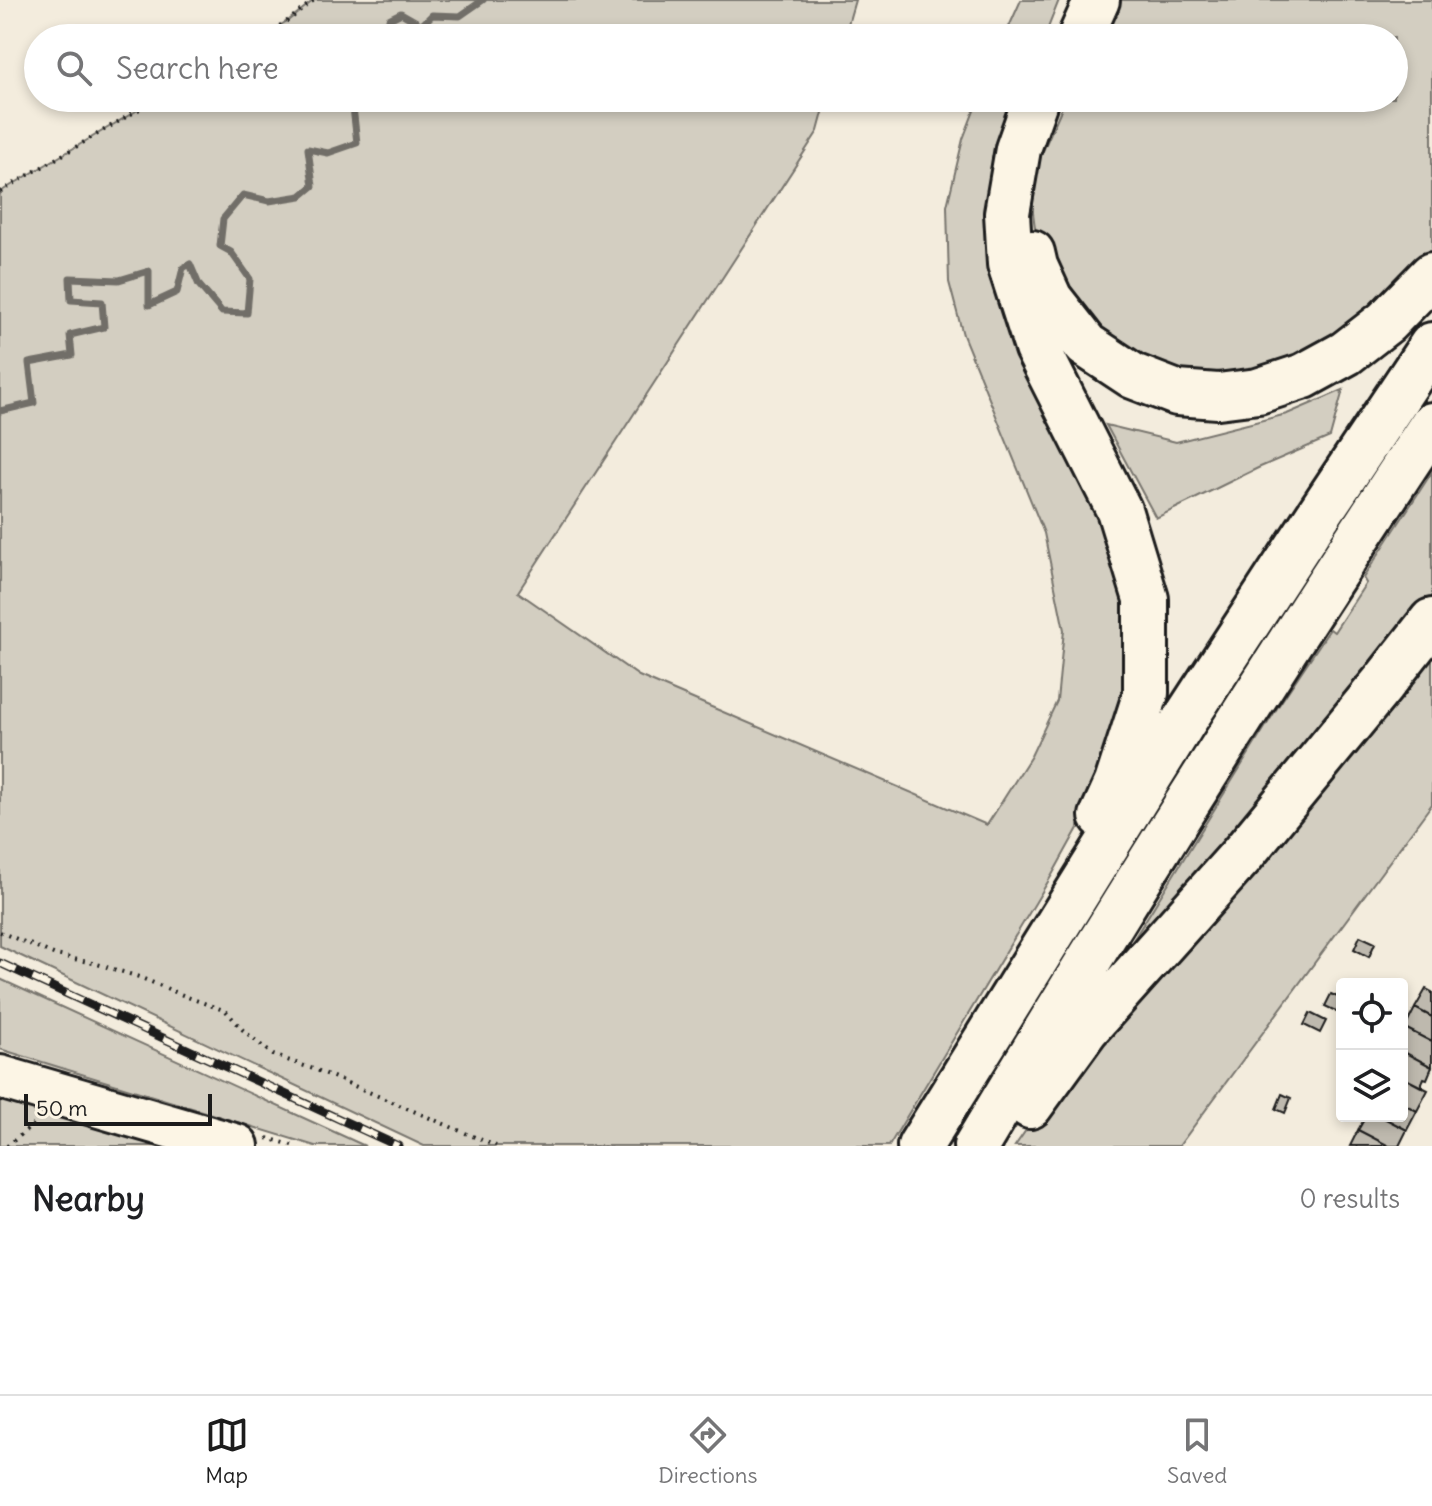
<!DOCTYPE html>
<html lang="en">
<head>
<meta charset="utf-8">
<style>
  body { margin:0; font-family:Delius,sans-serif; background:#f6f6f6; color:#202124 }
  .controls { position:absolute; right:24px; bottom:24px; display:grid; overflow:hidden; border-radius:8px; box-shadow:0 4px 12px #0003 }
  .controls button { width:72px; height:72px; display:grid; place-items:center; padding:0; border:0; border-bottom:2px solid #e0e0e0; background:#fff; color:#202124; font:40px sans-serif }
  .scale { position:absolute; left:24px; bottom:20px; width:188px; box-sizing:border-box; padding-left:8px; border:4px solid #1c1c1c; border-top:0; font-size:22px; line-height:28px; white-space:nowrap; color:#1c1c1c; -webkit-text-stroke:6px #fcf5e5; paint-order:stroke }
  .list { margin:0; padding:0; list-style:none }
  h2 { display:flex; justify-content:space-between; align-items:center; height:104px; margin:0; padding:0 32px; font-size:34px }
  h2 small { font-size:26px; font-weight:400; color:#757577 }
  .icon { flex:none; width:44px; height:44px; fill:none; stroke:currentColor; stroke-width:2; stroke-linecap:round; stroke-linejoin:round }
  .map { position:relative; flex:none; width:1432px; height:1146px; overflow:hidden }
  .search { position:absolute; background:#fff; box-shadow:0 4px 12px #0003; left:24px; right:24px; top:24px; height:88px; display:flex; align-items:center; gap:20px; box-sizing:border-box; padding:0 28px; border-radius:44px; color:#757577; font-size:30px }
  .sheet { height:248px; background:#fff }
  nav { display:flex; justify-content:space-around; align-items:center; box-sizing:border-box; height:112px; border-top:2px solid #e0e0e0; background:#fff; font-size:22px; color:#757577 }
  nav a { display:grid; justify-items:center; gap:4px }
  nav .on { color:#1c1c1c }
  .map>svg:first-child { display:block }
</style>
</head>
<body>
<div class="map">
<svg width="1432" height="1146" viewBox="0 0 1432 1146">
  <rect width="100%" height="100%" fill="#f3ecdd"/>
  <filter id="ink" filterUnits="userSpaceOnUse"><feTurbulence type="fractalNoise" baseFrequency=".0125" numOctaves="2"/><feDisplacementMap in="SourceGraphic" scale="16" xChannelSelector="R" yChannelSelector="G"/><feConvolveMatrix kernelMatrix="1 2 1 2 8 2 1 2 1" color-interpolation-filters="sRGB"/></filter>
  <g filter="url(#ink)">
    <path fill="#d3cec1" stroke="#78756e" stroke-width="2" d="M314,0H855L844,38H259L289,20Z
      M1021,0H1059L1044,38H1004Z
      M1110,0H1432V261L1322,355L1203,384L1092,337L1037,243L1033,213V188L1039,160L1066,98H1394V38H1093Z
      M158,98H827L818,131L518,592L639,676L987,825L1031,756L1057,701L1064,630L1044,533L963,335L949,282L947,206L963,139L979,98H1021L1005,152L1120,551L1133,688L1103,783L1052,875L889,1146H424L0,946V192Z
      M1343,390L1330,437L1258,468L1156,518L1106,425L1176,442L1287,414Z
      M1432,472V601L1109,979L1279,705L1330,629L1334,632L1366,583L1363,578Z
      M1432,638V804L1179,1146H1015L1064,1075Z
      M0,979L365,1146H315L0,1049Z
      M0,1092L157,1146H0Z"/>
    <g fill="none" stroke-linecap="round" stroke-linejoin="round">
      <path stroke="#716e68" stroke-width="7" d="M394,38L389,19L401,13L422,25L432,15L460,16L483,0
        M0,411L34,403L29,363L72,355L70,335L104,327L102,302L71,300L70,278L119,280L149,271V305L177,292L183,268L190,264L199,285L222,312L247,313L250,279L231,252L220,246L223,219L243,195L269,201L301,196L313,186L308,149L328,153L357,143L352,98"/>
    </g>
    <path fill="#beb9ae" stroke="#1c1c1c" stroke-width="2" d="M1360,936L1375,943L1369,957L1354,949Z
      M1426,989L1432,992V1017L1415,1008Z
      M1331,994L1342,999L1340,1013L1325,1006Z
      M1415,1008L1432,1017V1042L1405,1028Z
      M1310,1013L1326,1021L1320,1033L1304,1025Z
      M1405,1028L1432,1042V1067L1402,1051V1034Z
      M1402,1051L1432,1067L1427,1079L1424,1078L1421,1085L1423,1086V1088L1402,1077Z
      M1402,1077L1428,1090L1417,1111L1402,1103Z
      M1282,1094L1291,1098L1285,1113L1276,1109Z
      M1402,1103L1417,1111L1407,1130L1380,1116H1402Z
      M1366,1116H1380L1407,1130L1399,1146H1389L1358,1130Z
      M1358,1130L1389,1146H1350Z"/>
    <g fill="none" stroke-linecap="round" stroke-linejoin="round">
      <g stroke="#1c1c1c" stroke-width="48">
        <path id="secondary" d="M0,1077L237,1146"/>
      </g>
      <g stroke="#1c1c1c" stroke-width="50">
        <path id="highway" d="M1080,38L1097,0
          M1036,98L1018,149L1007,213L1010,264L1037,348L1119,510L1146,599V693L1117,783L1102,816
          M1032,253L1035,266L1050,299L1086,345L1133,376L1177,393L1218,396L1258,391L1304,376L1346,353L1386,322L1432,275
          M1030,1106L1086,1029L1241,856L1385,681L1432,621
          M920,1146L1184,721L1317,517L1432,345
          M976,1146C1122,902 1275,662 1432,425"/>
      </g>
      <path stroke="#1c1c1c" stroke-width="4" stroke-dasharray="2 6" stroke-linecap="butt" d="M259,38L289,20L314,0
        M0,192L158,98
        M0,932L56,955L97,964L139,977L190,998L226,1011L243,1030L273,1055L319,1071L496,1146
        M267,1138L295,1146
        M7,1146L38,1121"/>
      <use href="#secondary" stroke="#fcf5e5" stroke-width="42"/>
      <use href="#highway" stroke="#fcf5e5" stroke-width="44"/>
      <g stroke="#1c1c1c" stroke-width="9">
        <path id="rail" d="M0,963L398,1146"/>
      </g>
      <use href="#rail" stroke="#fcf5e5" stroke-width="6" stroke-dasharray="18" stroke-linecap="butt"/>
    </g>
  </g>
</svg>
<div class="controls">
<button><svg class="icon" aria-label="locate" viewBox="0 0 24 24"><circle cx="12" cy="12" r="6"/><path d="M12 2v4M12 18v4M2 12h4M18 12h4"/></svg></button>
<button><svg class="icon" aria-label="layers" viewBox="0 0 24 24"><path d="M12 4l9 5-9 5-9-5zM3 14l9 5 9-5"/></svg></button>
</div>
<div class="scale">50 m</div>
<div class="search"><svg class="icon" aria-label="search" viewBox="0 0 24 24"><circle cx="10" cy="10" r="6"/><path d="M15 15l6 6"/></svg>Search here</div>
</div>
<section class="sheet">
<h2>Nearby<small>0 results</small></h2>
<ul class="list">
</ul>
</section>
<nav>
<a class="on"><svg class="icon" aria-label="map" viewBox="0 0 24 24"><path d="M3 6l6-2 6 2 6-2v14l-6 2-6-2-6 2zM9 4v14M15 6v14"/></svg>Map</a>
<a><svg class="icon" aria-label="directions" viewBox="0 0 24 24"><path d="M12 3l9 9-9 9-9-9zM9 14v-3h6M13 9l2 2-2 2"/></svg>Directions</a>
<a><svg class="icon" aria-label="saved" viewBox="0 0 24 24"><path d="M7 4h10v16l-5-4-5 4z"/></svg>Saved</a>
</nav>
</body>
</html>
